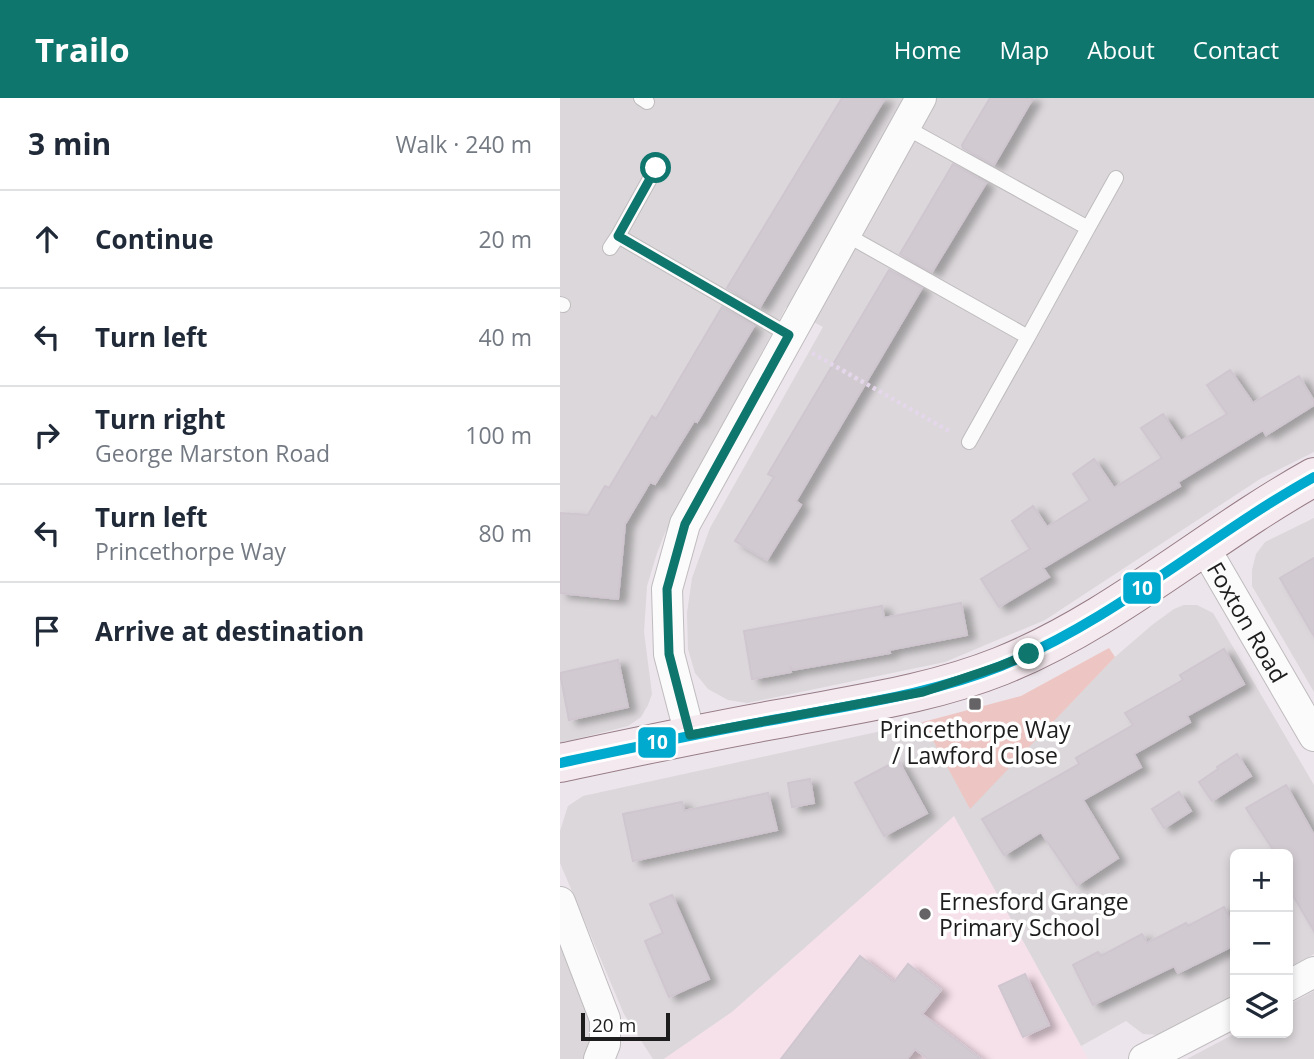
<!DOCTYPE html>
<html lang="en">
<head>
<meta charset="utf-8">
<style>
  body { margin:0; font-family:"Open Sans",sans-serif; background:#f2f2f3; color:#1f2937 }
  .controls { position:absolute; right:21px; bottom:21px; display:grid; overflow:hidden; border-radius:10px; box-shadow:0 4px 10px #0003 }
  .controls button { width:63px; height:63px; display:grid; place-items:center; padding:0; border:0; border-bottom:2px solid #e0e1e3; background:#fff; color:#1f2937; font:35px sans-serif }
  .scale { position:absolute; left:21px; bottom:18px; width:89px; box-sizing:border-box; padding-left:7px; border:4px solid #1d1d1d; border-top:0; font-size:19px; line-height:24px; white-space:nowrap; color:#1d1d1d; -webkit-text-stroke:5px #fff; paint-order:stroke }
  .stop { position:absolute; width:21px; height:21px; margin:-16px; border:5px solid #0f766e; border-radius:50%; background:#fff }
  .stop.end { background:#0f766e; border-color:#fff; box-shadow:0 2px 7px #0008 }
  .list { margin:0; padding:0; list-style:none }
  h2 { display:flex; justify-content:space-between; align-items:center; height:91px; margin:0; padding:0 28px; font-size:30px }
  h2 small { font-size:23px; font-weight:400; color:#747a83 }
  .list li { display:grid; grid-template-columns:46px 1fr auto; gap:21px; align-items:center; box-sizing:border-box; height:98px; padding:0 28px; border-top:2px solid #e0e1e3 }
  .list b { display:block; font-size:26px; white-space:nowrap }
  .list p { margin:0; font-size:23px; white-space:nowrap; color:#747a83 }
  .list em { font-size:23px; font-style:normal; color:#747a83 }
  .icon { flex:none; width:38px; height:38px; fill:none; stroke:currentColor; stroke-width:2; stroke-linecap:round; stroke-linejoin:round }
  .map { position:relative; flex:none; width:754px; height:961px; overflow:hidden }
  header { display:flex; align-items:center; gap:42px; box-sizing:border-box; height:98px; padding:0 35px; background:#0f766e; color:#fff }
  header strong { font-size:33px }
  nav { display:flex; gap:38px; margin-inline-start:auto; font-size:24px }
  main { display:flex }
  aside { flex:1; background:#fff }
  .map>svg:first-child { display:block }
</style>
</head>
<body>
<header>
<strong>Trailo</strong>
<nav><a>Home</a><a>Map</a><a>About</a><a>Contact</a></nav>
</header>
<main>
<aside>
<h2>3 min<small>Walk · 240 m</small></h2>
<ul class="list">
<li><svg class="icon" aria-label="ahead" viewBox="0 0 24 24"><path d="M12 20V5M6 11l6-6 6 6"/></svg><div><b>Continue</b></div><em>20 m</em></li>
<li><svg class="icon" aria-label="left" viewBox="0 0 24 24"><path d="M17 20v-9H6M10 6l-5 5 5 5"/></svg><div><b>Turn left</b></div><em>40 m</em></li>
<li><svg class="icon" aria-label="right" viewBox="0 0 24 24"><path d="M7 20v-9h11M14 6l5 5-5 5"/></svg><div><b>Turn right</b><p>George Marston Road</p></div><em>100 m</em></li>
<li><svg class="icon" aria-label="left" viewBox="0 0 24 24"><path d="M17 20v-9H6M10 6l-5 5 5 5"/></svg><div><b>Turn left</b><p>Princethorpe Way</p></div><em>80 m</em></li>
<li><svg class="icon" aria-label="arrive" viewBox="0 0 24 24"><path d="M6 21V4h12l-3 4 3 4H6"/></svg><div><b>Arrive at destination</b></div></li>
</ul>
</aside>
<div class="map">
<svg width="754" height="961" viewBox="0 0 754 961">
  <defs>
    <filter id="shadow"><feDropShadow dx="8" dy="4.5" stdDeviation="3.5" flood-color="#0004"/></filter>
  </defs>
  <rect width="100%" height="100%" fill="#ece5eb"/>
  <path fill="#dbd7da" d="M0,0H754V354L700,381L485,522L385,564L187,605L168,602L148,591L135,575L128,551L127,515L132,480L150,430L263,229L226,209L105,435L97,455L87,488L84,534L92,596L88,607L81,619L68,628L0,645Z
    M754,420V594L692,488V472L696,456L705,444Z
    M624,507H637L653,515L754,687V856L728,870V756H675V897L599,937L583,936L566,923L521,948L394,719L172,914L104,961H93L64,916L0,765V733L8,708L23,698L363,624L410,710L555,559L592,527L614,511Z
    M0,837L37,937L26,961H0Z
    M754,893V961H627L676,935H728V907Z"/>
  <path fill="#f6e0ea" d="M394,718L528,961H104L172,914Z"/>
  <path fill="#edc5c3" d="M549,550L555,559L410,711L363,624L461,598Z"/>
  <path fill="#d1cbd1" stroke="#cfc6cf" stroke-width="2" filter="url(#shadow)" d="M282,0H325L200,209L167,190Z
    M430,0H473L434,67L403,50L402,47Z
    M393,66L426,85L372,174L340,156Z
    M329,172L362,190L236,403L241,407L207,462L175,443L214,379L208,376Z
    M162,209L194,228L137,324L134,323L95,386L90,384L65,426L58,501L0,495V415L28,417L45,388L49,390L92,318L96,321Z
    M670,272L693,305L739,278L754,303V307L706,337L703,332L618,384L620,388L483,470L489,479L439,509L421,481L470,451L452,423L473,408L487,429L530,402L513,376L534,361L554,390L602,360L581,330L603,316L621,343L667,316L647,287Z
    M754,460V538L720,480Z
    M401,505L407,537L329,552L330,555L233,572L230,568L231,574L192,581L184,533L322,508L324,520Z
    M664,551L684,586L627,618L630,624L574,656L581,669L523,702L558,760L517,787L481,734L444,757L422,721L519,666L516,660L573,627L565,615L623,582L620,577Z
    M58,562L68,609L9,622L0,575Z
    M677,656L691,678L652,703L639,684L658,671L657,669Z
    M338,662L367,715L324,738L295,685Z
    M250,681L254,705L232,709L228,685Z
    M726,687L754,737V833L728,789V756H716L686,710Z
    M619,694L631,713L604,730L592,711Z
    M208,695L217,732L73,763L63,716L122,704L124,713Z
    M112,797L149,881L109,899L85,843L103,835L90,806Z
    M664,809L675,831V847L618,875L614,868L533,907L513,867L538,854L541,858L582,836L587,845L626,825L628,828Z
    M300,858L334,884L348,866L381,892L362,916L421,961H368L355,951L347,961H221Z
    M465,876L489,927L463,939L439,888Z"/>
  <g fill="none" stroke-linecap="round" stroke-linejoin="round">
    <g stroke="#bfbcbe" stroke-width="16">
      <path id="lane" d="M81,0L87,4
        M345,29L528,130L556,80
        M96,70L58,138L229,237
        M285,136L468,239L528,130
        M50,150L58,138
        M0,206L3,207
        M409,344L468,239"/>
    </g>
    <g stroke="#bfbcbe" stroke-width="32">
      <g id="street">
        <path id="s1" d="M643,447L754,638"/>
        <path d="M130,637L109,556L107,491L125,426L361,0"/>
        <path d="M0,804L45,921V946L39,961"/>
        <path d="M728,888L754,874"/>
        <path d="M584,961L675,914"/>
      </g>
    </g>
    <g stroke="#977c86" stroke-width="40">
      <path id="secondary" d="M0,665C75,649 149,633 224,620C297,606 371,596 441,568C553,523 648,438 754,379"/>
    </g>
    <path stroke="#e5d7eb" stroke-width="4.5" stroke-dasharray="3.5 3.5" stroke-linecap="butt" d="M252,255L391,334"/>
    <use href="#lane" stroke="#fcfbfc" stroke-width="14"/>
    <use href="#street" stroke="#fcfbfc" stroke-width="30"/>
    <use href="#secondary" stroke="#f4e9ee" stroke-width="38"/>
    <g stroke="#fff" stroke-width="16">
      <path id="bus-1" d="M0,665C75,649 149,633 224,620C297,606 371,596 441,568C553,523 648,438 754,379"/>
    </g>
    <use href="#bus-1" stroke="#00a9ce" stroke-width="10"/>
  </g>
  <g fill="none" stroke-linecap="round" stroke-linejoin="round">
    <path stroke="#0f766e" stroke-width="9" d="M96,70L58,138L229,237L125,426L107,491L109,556L130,637L363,594L440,568L469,556"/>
  </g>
  <g fill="#656365" stroke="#fff" stroke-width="2.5">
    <rect x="408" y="599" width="14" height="14" rx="3.5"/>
    <circle cx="365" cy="816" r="7"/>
  </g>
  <g text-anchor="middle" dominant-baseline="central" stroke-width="7" stroke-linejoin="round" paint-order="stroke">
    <g font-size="23" fill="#1d1d1d" stroke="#fff">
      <text stroke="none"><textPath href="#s1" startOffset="89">Foxton Road</textPath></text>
    </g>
    <g font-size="23" fill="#1d1d1d" stroke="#fff">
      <text x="415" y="631">Princethorpe Way<tspan x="415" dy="26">/ Lawford Close</tspan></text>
      <text x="379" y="803" text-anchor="start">Ernesford Grange<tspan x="379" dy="26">Primary School</tspan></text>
    </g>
  </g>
  <g stroke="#fff" stroke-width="2.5">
    <rect x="562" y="473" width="40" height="34" rx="7" fill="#00a9ce"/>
    <rect x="77" y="628" width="40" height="33" rx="7" fill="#00a9ce"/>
  </g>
  <g font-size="19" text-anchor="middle" font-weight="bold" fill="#fff">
    <text x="582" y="497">10</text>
    <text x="97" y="651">10</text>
  </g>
</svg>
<div class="controls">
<button>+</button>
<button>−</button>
<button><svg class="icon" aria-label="layers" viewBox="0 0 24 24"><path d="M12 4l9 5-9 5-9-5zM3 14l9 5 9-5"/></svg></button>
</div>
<div class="scale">20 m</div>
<div class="stop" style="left:96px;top:70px"></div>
<div class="stop end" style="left:469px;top:556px"></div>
</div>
</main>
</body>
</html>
